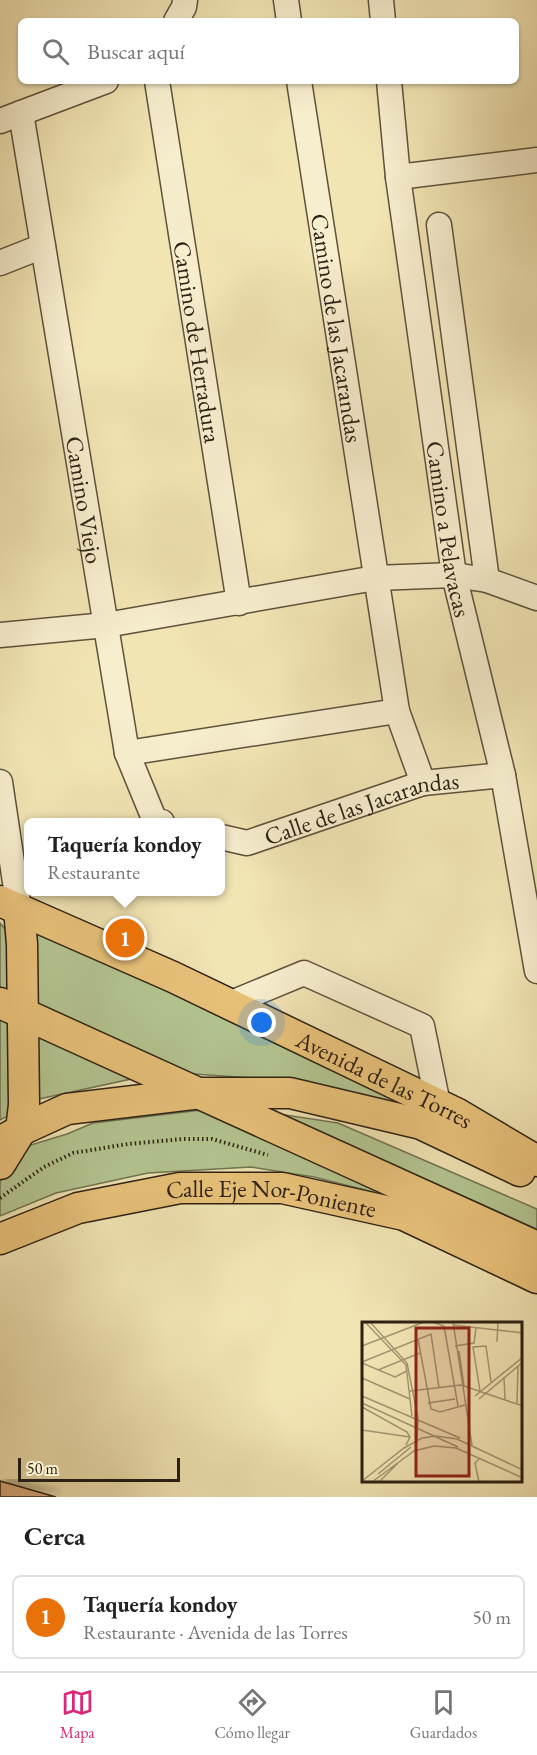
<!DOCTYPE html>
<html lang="es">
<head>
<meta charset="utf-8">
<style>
  body { margin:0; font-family:"EB Garamond",serif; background:#f6f6f6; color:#222 }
  .scale { position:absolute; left:18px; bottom:15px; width:162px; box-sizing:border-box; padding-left:6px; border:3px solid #2c2114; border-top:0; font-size:16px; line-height:21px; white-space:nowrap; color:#2c2114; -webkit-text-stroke:4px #f7eece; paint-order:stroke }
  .you { position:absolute; left:262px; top:1023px; width:21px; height:21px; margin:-15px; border:4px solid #fff; border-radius:50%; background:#1a73e8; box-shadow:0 0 0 9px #1a73e833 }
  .badge { display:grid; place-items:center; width:39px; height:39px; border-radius:50%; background:#db2777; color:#fff; font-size:20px; font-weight:700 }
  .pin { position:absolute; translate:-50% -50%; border:3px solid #fff; box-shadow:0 2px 6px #0006 }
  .popup { position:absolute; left:24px; top:818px; width:201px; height:78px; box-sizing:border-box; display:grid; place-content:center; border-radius:9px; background:#fff; filter:drop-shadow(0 2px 4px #0005); font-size:20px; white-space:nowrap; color:#767676 }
  .popup b { font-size:22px; color:#222 }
  .popup::after { content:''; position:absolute; left:50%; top:100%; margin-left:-12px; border:12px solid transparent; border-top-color:#fff }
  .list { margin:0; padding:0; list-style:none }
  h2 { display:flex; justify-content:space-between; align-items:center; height:78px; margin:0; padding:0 24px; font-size:26px }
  h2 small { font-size:20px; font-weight:400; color:#767676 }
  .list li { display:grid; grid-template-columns:39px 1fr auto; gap:18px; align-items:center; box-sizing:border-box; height:84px; margin:0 12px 12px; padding:0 12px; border:2px solid #e0e0e0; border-radius:9px }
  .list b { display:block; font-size:22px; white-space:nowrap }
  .list p { margin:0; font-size:20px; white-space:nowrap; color:#767676 }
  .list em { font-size:20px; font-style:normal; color:#767676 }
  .icon { flex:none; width:33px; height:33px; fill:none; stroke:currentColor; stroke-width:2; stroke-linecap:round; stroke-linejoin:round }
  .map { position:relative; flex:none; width:537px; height:1497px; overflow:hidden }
  .search { position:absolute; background:#fff; box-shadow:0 2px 4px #0004; left:18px; right:18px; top:18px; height:66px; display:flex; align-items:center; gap:15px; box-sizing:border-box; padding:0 21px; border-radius:9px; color:#767676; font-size:22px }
  .sheet { height:174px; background:#fff }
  nav { display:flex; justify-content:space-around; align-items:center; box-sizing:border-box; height:84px; border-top:2px solid #e0e0e0; background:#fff; font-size:16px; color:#767676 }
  nav a { display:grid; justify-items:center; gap:3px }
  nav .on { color:#db2777 }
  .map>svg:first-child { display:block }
</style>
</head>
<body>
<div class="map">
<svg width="537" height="1497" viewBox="0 0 537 1497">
  <defs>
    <filter id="shadow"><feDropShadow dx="5.5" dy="-5.5" stdDeviation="3" flood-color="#0004"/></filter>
  </defs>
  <rect width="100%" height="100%" fill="#f2e5b4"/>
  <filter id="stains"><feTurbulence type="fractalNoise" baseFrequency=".00333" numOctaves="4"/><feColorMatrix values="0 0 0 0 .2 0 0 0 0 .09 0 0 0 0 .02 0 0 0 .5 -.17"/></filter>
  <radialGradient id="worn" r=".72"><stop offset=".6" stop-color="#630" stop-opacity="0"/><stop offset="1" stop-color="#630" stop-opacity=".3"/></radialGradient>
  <path fill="#b4c691" stroke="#707452" stroke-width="1.5" d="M0,923L9,934V989L0,992Z
    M27,924L459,1125L295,1081L179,1073L31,1008Z
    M0,1017L9,1021L15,1112L0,1120Z
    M36,1036L145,1076L39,1099Z
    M210,1109L438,1215L373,1192L314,1177L251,1167L148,1173L56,1193L0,1216V1181L15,1170L24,1147L67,1134L93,1123Z
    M279,1114L338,1123L537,1209V1229Z"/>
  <path fill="#d8a97a" stroke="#2c2114" stroke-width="1.5" filter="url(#shadow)" d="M0,1481L56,1497H0Z"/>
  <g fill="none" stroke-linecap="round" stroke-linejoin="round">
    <g stroke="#5e523c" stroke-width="27">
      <g id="minor">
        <path d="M286,0L289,21"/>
        <path d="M381,0L383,21"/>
        <path d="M176,21L184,7L185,0"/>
        <path id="s1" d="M157,81L239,603"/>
        <path id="s2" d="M299,81L397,711L423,783"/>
        <path id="s3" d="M389,81L398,177L454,575L503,775L537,971"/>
        <path id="s4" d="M21,113L127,753L155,821L162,822"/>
        <path d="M0,121L106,81"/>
        <path d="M398,177L537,160"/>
        <path d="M439,225L487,580"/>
        <path d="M0,263L43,246"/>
        <path d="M0,635L106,625L375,578L454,575L487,580L537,598"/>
        <path d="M127,753L397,711"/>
        <path d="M0,782L19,909"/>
        <path id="s5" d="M221,837L247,843L423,783L503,775"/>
        <path d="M229,1004L304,973L422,1026L438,1104"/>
      </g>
    </g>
    <g stroke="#2c2114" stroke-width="33">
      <g id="major">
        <path id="s6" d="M0,901L173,977L456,1113L537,1161"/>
        <path d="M0,1003L537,1247"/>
        <path d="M0,1142L21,1130L67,1109L201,1093H290L421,1124L520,1171"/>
        <path d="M0,1164L21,1130L24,1105L22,944L19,909"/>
        <path id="s7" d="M0,1239L78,1208L180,1188H282L404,1215L537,1278"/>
      </g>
    </g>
    <path stroke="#2c2114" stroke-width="4" stroke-dasharray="1.5 3" stroke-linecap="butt" d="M0,1198L44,1167L73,1153L128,1144L183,1139H212L268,1155"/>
    <use href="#minor" stroke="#f7eece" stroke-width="24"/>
    <use href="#major" stroke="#e9c27a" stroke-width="30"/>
  </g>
  <g text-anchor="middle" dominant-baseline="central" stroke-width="4.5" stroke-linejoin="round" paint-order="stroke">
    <g font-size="24" fill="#2c2114" stroke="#f7eece">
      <text stroke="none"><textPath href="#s2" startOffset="250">Camino de las Jacarandas</textPath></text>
      <text stroke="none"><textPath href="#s1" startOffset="264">Camino de Herradura</textPath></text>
      <text stroke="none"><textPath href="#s4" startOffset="392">Camino Viejo</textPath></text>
      <text stroke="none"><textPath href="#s3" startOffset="452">Camino a Pelavacas</textPath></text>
      <text stroke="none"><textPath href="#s5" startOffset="147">Calle de las Jacarandas</textPath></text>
      <text stroke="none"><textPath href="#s6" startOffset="424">Avenida de las Torres</textPath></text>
      <text stroke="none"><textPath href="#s7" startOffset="280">Calle Eje Nor-Poniente</textPath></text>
    </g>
  </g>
  <g transform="translate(362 1322)">
    <rect width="160" height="160" fill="#f2e5b4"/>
    <path fill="none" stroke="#a39774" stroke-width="1.5" d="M3,0L44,43L50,94M8,0L45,41L56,96M70,0L82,4L96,84M91,0L110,123M91,3L161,11M56,17L69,87L78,90L103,83M135,20L136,0M0,24L62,0M93,24L112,21L114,6M97,29L102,64M0,40L69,12L77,66M0,41L33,55L45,49M16,48L58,31M142,55L143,78M0,56L48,77M48,69L99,63L161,84M118,69L111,25L124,24L129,60M0,74L98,116M113,74L161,35M117,77L161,40M0,81L96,125M66,81L93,77M155,81L156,44M0,85L45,110L48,115L44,123M0,108L48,115M55,119L56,96M117,137L113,141L117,160M16,152L49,125M0,159L42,126L60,116L74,114L95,117L161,148M10,160L52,129L72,124L94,126L161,156M17,160L36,141"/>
    <path fill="#8f2418" fill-opacity="0.15" stroke="#8f2418" stroke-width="3" d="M54,6H107V154H54Z"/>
    <rect width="160" height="160" fill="none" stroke="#2c2114" stroke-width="3"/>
  </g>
  <rect width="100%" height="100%" filter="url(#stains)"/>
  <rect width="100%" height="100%" fill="url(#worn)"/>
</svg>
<div class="scale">50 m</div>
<div class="you"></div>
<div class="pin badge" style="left:125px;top:938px;background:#e8710a">1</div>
<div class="popup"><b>Taquería kondoy</b>Restaurante</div>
<div class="search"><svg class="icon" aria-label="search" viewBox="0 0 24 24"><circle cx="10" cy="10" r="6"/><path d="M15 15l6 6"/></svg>Buscar aquí</div>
</div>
<section class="sheet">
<h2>Cerca<small></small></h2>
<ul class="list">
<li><span class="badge" style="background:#e8710a">1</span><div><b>Taquería kondoy</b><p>Restaurante · Avenida de las Torres</p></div><em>50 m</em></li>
</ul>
</section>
<nav>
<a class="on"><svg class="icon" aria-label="map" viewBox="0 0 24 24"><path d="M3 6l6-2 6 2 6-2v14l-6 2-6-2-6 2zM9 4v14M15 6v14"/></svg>Mapa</a>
<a><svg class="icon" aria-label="directions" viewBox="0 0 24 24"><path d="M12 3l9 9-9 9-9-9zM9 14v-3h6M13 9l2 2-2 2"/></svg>Cómo llegar</a>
<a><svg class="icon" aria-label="saved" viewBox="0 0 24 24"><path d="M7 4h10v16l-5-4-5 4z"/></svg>Guardados</a>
</nav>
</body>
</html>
